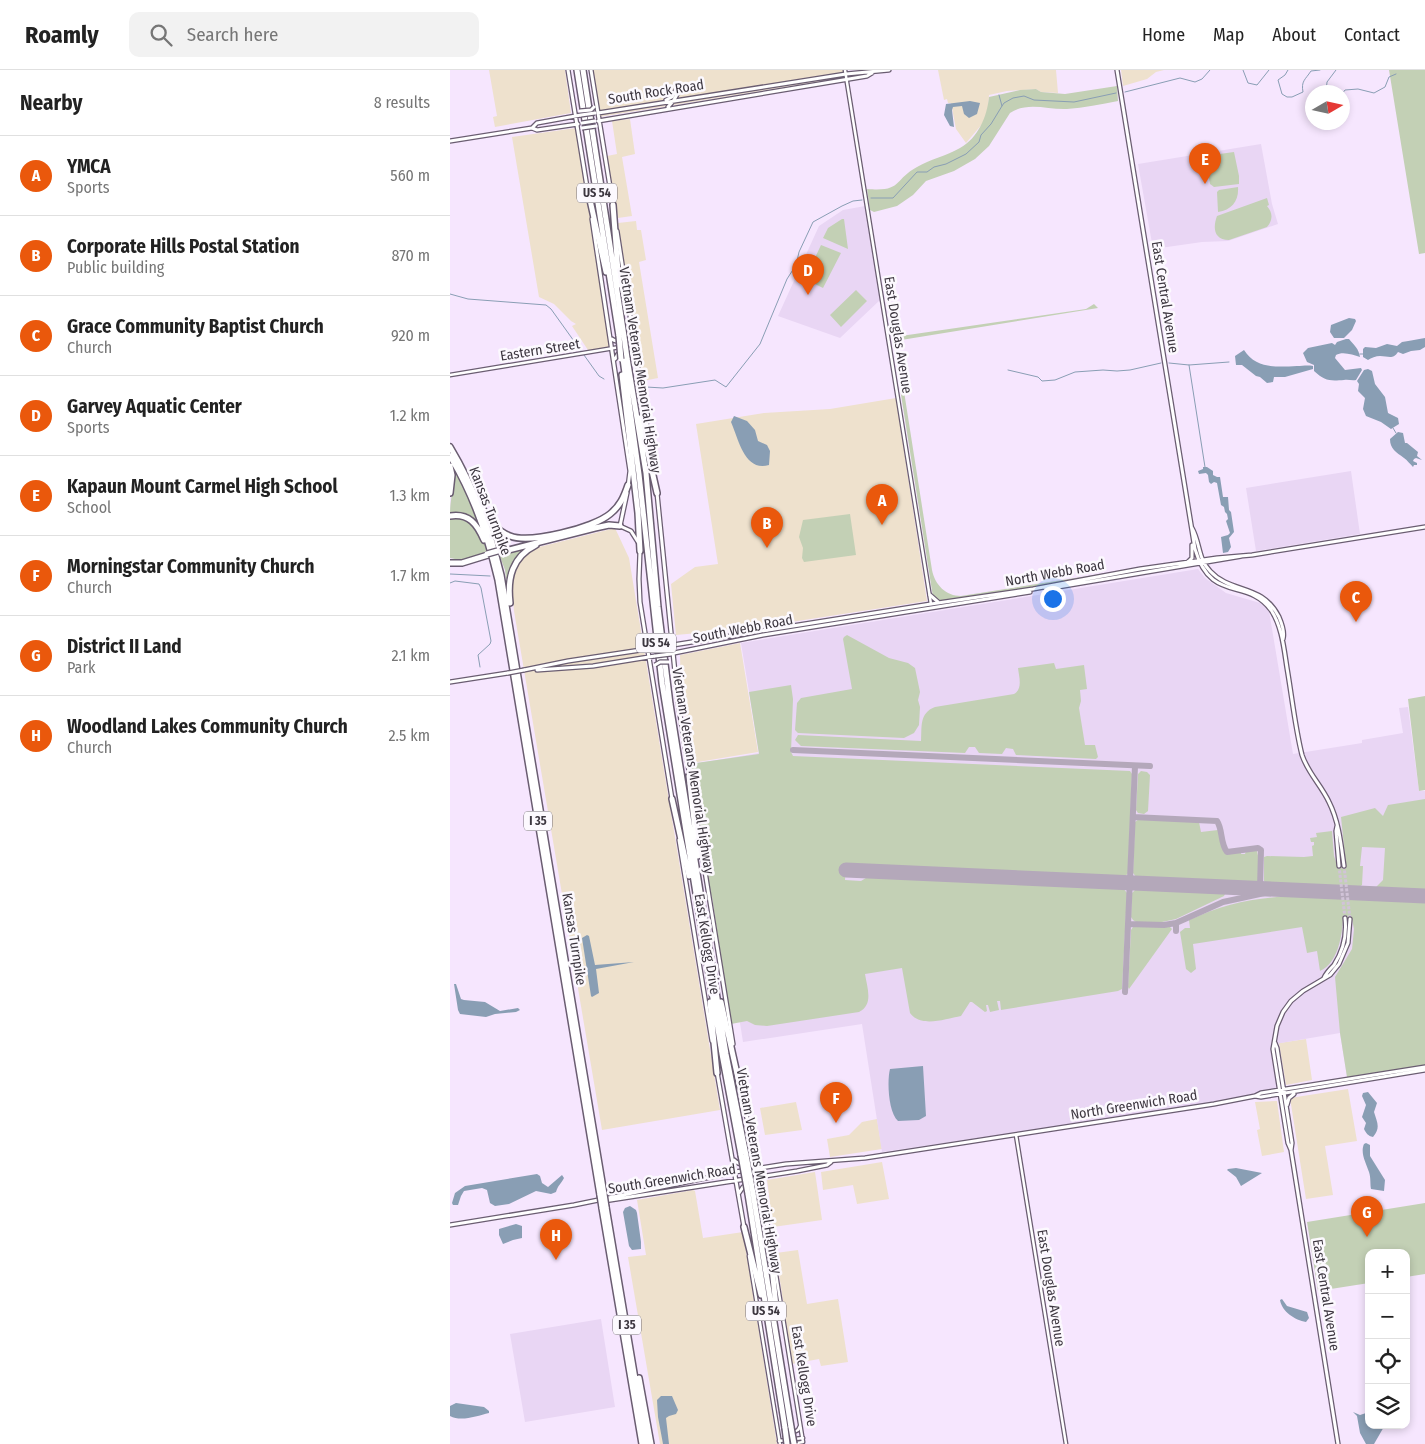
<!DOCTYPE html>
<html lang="en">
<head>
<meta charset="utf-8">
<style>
  body { margin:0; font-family:"Fira Sans Condensed",sans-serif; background:#f2f2f2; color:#222 }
  .controls { position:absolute; right:15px; bottom:15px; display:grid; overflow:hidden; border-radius:10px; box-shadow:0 2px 8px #0003 }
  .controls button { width:45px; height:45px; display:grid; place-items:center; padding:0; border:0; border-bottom:1px solid #e0e0e0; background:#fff; color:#222; font:25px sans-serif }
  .compass { position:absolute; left:855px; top:15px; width:45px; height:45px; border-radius:50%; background:#fff; box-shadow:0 2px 8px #0003; rotate:81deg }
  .you { position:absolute; left:602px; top:528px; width:18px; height:18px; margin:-12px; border:4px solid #fff; border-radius:50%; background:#1a73e8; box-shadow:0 0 0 8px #1a73e833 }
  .badge { display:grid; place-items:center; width:32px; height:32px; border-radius:50%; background:#ea580c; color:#fff; font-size:16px; font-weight:700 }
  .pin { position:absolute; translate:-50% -41px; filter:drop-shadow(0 1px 2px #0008) }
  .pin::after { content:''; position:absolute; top:26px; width:18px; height:15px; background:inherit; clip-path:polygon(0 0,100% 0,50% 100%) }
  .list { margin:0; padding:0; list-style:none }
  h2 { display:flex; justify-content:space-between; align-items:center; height:65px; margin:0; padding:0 20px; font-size:21px }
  h2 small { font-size:16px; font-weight:400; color:#767676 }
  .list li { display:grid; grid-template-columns:32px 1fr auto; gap:15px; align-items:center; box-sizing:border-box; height:80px; padding:0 20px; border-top:1px solid #e0e0e0 }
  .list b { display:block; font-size:19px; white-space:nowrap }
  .list p { margin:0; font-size:16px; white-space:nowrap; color:#767676 }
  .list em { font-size:16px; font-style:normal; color:#767676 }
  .icon { flex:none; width:28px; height:28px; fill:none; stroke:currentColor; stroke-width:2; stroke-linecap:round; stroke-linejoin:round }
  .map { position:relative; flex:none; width:975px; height:1374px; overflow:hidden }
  header { display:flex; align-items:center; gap:30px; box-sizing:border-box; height:70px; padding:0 25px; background:#fff; border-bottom:1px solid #e0e0e0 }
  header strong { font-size:24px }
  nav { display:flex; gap:28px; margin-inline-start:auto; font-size:18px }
  .search { width:350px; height:45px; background:#f2f2f2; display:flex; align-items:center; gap:12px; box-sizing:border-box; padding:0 18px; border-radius:10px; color:#767676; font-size:19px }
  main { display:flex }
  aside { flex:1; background:#fff }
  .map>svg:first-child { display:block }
</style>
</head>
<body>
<header>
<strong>Roamly</strong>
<div class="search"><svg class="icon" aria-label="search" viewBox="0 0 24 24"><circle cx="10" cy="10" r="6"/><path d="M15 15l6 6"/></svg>Search here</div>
<nav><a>Home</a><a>Map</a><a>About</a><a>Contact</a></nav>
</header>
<main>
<aside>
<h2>Nearby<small>8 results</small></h2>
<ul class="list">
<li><span class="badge">A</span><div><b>YMCA</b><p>Sports</p></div><em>560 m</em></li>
<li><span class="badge">B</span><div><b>Corporate Hills Postal Station</b><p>Public building</p></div><em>870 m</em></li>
<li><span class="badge">C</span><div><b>Grace Community Baptist Church</b><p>Church</p></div><em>920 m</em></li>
<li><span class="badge">D</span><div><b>Garvey Aquatic Center</b><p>Sports</p></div><em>1.2 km</em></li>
<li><span class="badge">E</span><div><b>Kapaun Mount Carmel High School</b><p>School</p></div><em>1.3 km</em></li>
<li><span class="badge">F</span><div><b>Morningstar Community Church</b><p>Church</p></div><em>1.7 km</em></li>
<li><span class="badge">G</span><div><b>District II Land</b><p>Park</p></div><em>2.1 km</em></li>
<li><span class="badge">H</span><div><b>Woodland Lakes Community Church</b><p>Church</p></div><em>2.5 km</em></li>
</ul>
</aside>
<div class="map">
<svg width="975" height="1374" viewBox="0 0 975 1374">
  <rect width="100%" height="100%" fill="#f6e6fe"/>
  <path fill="#eee1cd" d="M39,0H115L121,43L45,57L43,47L47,46Z
    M141,0H396L397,7L149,47Z
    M488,0H606L608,23L591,22L586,19L557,21L539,25L538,40L533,53L516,73L506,59L501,33H498L497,29L494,30Z
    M671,0H714L706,2L697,9L673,16Z
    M180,49L185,84L172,87L182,146L168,148L157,86L167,84L162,51Z
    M126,58L161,279L140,283L122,256L126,254L121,251L104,234L89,227L62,67Z
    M186,151L187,160H191L196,190L189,192L208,308L193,311L168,153Z
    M446,328L477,531L303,558L226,565L221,514L245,497L268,494L246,354L314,343L380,339Z
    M165,458L179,488L270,1040L152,1060L64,541L62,518L64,503L71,490L80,481L89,477Z
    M290,573L308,682L242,693L231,622L230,585Z
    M856,969L862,1010L836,1015L829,973Z
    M898,1019L907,1071L875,1076L883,1125L856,1129L840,1028Z
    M827,1031L834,1082L812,1086L807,1060L810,1059L805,1032Z
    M346,1032L352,1060L315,1065L310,1038Z
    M427,1049L432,1079L380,1087L377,1069L399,1065L412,1052Z
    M432,1092L439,1129L407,1134L403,1115L373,1120L371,1102Z
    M365,1102L372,1150L323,1157L317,1110Z
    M243,1120L245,1121L253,1168L293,1162L327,1374H210L178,1187L196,1185L187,1130Z
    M348,1180L357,1234L388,1229L398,1292L371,1296L369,1289L342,1294L326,1183Z"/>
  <path fill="#e9d6f4" d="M811,74L822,134L828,154L778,171L752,172L703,179L688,94Z
    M415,136L430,230L390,268L328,246L369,156L393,140Z
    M901,401L910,464L806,481L796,418Z
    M748,499L755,508L776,523L810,533L817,536L819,541L843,684L912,673V670L953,663L949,638L958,637L969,721H975V994L897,1007L890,963L825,974L832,1024L432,1082L412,954L293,972L249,693L309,683L291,573Z
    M151,1249L165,1337L75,1352L60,1264Z"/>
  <path fill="#c3d0b5" d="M939,0H975V183L969,184Z
    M667,16L668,31C651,34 634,38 617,39C598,40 578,31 560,43L539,76L525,89L504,101L476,111L463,125L447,136L424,142L420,140L417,119C453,122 443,110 467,97C481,89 496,86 510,78C528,68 537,47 539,27L570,20L586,19L591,22L615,24Z
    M784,82L789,106V114L764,117L760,114L755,86Z
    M788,117C789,131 782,140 768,142L767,122L769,120Z
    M817,128L819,135L817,136C823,143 823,150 817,157L779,170C763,170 763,157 767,146Z
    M392,149H394L398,179L373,168L378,158Z
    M371,175L391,183L373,218L355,209Z
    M406,220L417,231L391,257L380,245Z
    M644,234L648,238L445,271L444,267L636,239Z
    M449,312H451L453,315L482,500C485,515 496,526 511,526L688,498L617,512L491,531H488L483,527Z
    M7,401L29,450L26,452L14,444H0C0,430 4,417 4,402Z
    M400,444L406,485L354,492L352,488L353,478L349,467L353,450Z
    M6,447C8,447 11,447 14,448C23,451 36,474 38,483L10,490L0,488V448Z
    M74,478L65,491L59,507L56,509L55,500L49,484Z
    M397,565L439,588L458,593L465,598L470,622L468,630L470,637L469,655L464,663L454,668L348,663L345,660L347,633L351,628L402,619L393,569L394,567Z
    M604,593L606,599L634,595L637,619L630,620L631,631L629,638L635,675H645L648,687L646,689L566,685L563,679L556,678L552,684L529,683L525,677H519L515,683L351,676L345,670L348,665L471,671C472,657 469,643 485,637L564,624C573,619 569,607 568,598Z
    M341,615L343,629L341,682L343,686L680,701L682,704L678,803L675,807L396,795L395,810L411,811L419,806L673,818L677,823L672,919L668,921L551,940L550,931H547L549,940L540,942L538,935H536L537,941L535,942L522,932H520L511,946C495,949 471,958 460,943L452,898L415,904C417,917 424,935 409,942L317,956L305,955L297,951L281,954L262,827L261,825L239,694L309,684L299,622Z
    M975,626V720L969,721L958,629Z
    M691,701L697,702L700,705L698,741L694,744L688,743L686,740L688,704Z
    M975,729V821L929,819L926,817L933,810L935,778L912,777L910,796H913L912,815L908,818L818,814L814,811V787L817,786L854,787L863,786L862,776L864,775V772H861L860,768L867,767L866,763L882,761L884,786L887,795L896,796L891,747L925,738L933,746L938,735Z
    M689,749L749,752L751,762L768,760L773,780L775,783L791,782V784H795L796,781H807L810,795L809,810L805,813L687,808L683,803L685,752Z
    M687,818L774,822L775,824L774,826L726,849L712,852H686L683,850L681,847L682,823Z
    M848,826L975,832V995L897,1007L890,963L885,907L902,879L904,859L902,849H893C892,866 888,893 870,901L867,881L857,883L852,857L743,874L746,899L741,903L736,899L730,862L735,858H740L739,850C776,833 807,827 848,826Z
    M686,855L720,857L722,859L679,919L678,917L681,860L683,857Z
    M975,1133V1204L956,1207V1183H919V1213L868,1221L857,1152Z"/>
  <path fill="#899eb4" d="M520,31L530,33L527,44L519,48L514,44L512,36L503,37L502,40L504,57L500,56L494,45L496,34Z
    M899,248L905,249L906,251L902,260L894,268H884L880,262L881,255Z
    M975,268V277L970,280L961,281L953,284L948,282C943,290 938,286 930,286C926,286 921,288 918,290L913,287V279L915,277L926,278L937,274L947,276L952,272C961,271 967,269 975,268Z
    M896,269H899C904,275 909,279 910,287C903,285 893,281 886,285L885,288L895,300L911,298L912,300L906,310C902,311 898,309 894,310C879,311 875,311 864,301V295L857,292L853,283L858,278L882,273L885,275L887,272Z
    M794,280C806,299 827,297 847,296C853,296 857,295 863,296V299L835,307H824L823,312L817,313L810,307L806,306L792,295H786L785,286Z
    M918,299L922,301L925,314L935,327L938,343L948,348L949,354L941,359L931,352L916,346L913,339L915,328L908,321L909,314L907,311L914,300Z
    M284,346L297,351L305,360L308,371L317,375L320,381L319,395C296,402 289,372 283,357L281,352Z
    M948,362L953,363L955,373H957L968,382L967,386L972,390L966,388L964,389L963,391L967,393V395H964L963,397C960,394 957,390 954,388C946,382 940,379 940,369Z
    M753,397H757L763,401V405L767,407H770L773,427H778L779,440L781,442L784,462L779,468L781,477L778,482L773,483L771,467L778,465L780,463L776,451L778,449L777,444L775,442L774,437L771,435L767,413L764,412L761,414L759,412L758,405L756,403L749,404L748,401L753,399Z
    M137,865L139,866L145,895L184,892L146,899L149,923L142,927L141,926L132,868Z
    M4,914H6L11,929L14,930L35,932L50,941L68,938L70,940L66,942L45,944L36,947L10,944L8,940Z
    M473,996L476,1046L469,1050L448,1051C438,1042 437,1010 440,999Z
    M918,1022L927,1033L924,1042C927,1052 931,1058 923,1067C918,1066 916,1063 914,1059L916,1053L912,1047L916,1035L912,1026L913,1023Z
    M916,1073L920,1075V1086L935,1110L934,1121L921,1119C920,1114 921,1108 919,1102C916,1093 910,1083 914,1074Z
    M786,1098L812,1103L791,1116L786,1107L777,1100L778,1099Z
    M87,1104L90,1106L92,1113L98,1117L112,1105L114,1108C111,1114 108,1115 106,1122L101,1124L86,1121L59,1134L45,1136L40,1133L37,1120L32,1118L14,1121L11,1126L8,1135H3L2,1133L5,1123L15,1116Z
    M180,1136L186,1140L187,1143L191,1172V1179L182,1180L179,1176L173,1142L175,1138Z
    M66,1154L72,1156V1168L63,1170L53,1174L49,1165V1159Z
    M832,1229L837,1236L857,1242L859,1248L856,1252C845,1250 832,1242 830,1230Z
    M211,1326H222L228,1340L226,1344L219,1346L216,1348L219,1374H213L208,1347L207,1330Z
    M6,1333L34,1337L39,1341V1343C27,1346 11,1352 0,1346V1336Z
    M903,1342L910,1345L919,1342V1355H935L924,1374H916L910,1363L907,1346Z"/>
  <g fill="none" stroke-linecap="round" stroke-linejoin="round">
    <path stroke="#899eb4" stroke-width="1" d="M793,0L798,13L807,15L819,0
      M838,0L835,5L828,10L832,24L837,27H842L853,22C851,11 855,10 861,1L870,0
      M675,22L730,8L745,12L752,9L760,0
      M876,22L877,12L886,0
      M892,24L895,20L908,19L924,23L935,17L939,7L946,4
      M552,36L554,33L563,28L574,26L584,30L624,32L666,23
      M421,128H443L467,102H477L484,97L496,94L516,84L529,72L531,65L541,54L552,36L549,25
      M0,224L18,229L96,235L101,239L149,306L154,309
      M910,284H913
      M719,293L739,295L779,292
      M739,295L755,397
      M558,300L588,307L592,311L605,310L625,302L653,300L667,301L680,300L711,293
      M196,317L213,318L265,310L276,317L310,274L337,209L346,195L349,182L363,152L392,136L403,131L412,130
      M943,358L946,363
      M0,504L40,506
      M0,513L5,511L29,514L31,518L41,571L40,574L28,585L30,597"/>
    <path stroke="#b4a8ba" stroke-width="6" d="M343,680L700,696
      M683,747L767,751C773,760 770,773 777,782L808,778L811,780L810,819
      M726,853V861
      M678,854L714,855L726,853L773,832L829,820
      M675,922L685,696"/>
    <path stroke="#b4a8ba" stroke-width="15" d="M396,800L975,826"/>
    <path stroke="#d1c3d8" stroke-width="3" stroke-dasharray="3 1.5" stroke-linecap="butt" d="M889,796L895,848
      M894,796L900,849"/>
    <g stroke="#6a5d71" stroke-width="5">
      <path id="tertiary" d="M395,0L481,534
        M0,305L170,277
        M566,1065L616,1374
        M299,1186L330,1374
        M324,1192L353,1372L341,1374
        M342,1363L348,1360L350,1356
        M329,1371L353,1368"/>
    </g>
    <g stroke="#6a5d71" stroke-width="5.5">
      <path id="secondary" d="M118,0L138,123
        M141,0L163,135
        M667,0L745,479C761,534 797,507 821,540C832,556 834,579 837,598C842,627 845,657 852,685C858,703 871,715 879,732C889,752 891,774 894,796
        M216,30L222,27L228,16
        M218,37L224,30L231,17
        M148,43L396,4L439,0
        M148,51L417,6L422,3
        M82,58L87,53L131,45
        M0,71L82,58L87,60L128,54
        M142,149L180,401L178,417
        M167,161L203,395
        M162,269C166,273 175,271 180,268L181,264
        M165,289L168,284L179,282L186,287
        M177,423L170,456L181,461L188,472
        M207,423L228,632L240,707
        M742,458C750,472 748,489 760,501C781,524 812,513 829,547C832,554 835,562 833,569
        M190,481L189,509L190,532L222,729
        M738,492L742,488V475
        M596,519L792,486
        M480,525L488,532
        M223,575L481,534L583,519L690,499L767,488L802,485L975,457
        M224,583L313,565L580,522
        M74,600L118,591L204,578
        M87,600L143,596L205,586
        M0,612L58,603
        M246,746L283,974
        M887,756L886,761L889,796
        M229,770L262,971
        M874,908C876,903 880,899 884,895C893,881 897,865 895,848
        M825,973L827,978L842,1073L841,1080
        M267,1002L294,1157
        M290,1017L295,1042L306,1076L318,1159
        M805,1026L811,1027L975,1000
        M837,1035L839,1028L844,1024
        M284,1090C292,1098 301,1094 306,1084
        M289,1123L293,1117L306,1114L311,1119
        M154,1131L347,1101L377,1095L381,1092
        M0,1155L124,1135L285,1102L336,1094L415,1088L764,1034L805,1026L811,1023L975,997
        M888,1374L841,1080L838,1073L823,979L827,956L833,942L841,931L853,921L880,905L889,894L898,873L900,849"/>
    </g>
    <g stroke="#6a5d71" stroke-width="8">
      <path id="motorway" d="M127,0L169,266
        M133,0L174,266
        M138,121L156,202
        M163,135L169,215
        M177,288L196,403L208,537L220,634L276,984L296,1085
        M173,289L189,404L212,613L272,984L291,1085
        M172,305L188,443L190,481
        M190,348L207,423
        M0,377C24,417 40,460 51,505L154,1124
        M0,386C23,424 38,467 48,510L150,1125
        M0,396L2,405L0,423
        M33,439C40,451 47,461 60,466C80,474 143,458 160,444C170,436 174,427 178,415
        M0,446C19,443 27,454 34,470
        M51,482L145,458L159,455L170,456
        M0,493H12L38,485
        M60,533C57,508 62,487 86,475
        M239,706L248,786
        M222,729L239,806
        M260,932L267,1003
        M271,932L290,1017
        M303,1123L341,1357
        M298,1124L335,1358
        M156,1137L196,1374
        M152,1138L192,1374
        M294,1157L311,1225
        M318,1159L327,1246
        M189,1308L201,1374"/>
    </g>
    <use href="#tertiary" stroke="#fff" stroke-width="2.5"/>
    <use href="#secondary" stroke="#fff" stroke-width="3"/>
    <use href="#motorway" stroke="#fff" stroke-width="5"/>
    <g stroke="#6a5d71" stroke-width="5.5" stroke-linecap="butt">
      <path id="secondary-bridge" d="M130,41L141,40L144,37
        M131,45L145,43
        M132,53L145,51
        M132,58L146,56
        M202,571L216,569
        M204,578L219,576
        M205,586L221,584
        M205,595L210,592H219
        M58,603L74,600"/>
    </g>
    <g stroke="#6a5d71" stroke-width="8" stroke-linecap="butt">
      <path id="motorway-bridge" d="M169,266L171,289
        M174,266L177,288
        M37,484L51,480
        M291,1085L298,1124
        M296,1085L303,1123
        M154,1124L156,1137
        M150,1125L152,1138
        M341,1357L344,1374
        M335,1358L337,1374"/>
    </g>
    <use href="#secondary-bridge" stroke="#fff" stroke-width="3"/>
    <use href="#motorway-bridge" stroke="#fff" stroke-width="5"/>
  </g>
  <g text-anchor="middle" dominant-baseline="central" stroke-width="5" stroke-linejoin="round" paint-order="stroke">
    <g fill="#fcf9fe" stroke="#767179" stroke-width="1">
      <rect x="127" y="113.5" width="40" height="19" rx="4"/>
      <rect x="186" y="563.5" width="40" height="19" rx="4"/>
      <rect x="74" y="741.5" width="28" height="19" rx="4"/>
      <rect x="296" y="1231.5" width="40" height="19" rx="4"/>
      <rect x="163" y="1245.5" width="28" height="19" rx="4"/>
    </g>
    <g font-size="12" font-weight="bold" fill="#3d3740">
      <text x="147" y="123">US 54</text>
      <text x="206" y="573">US 54</text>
      <text x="88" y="751">I 35</text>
      <text x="316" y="1241">US 54</text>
      <text x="177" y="1255">I 35</text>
    </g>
    <g font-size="14" fill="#3d3740" stroke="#fcf9fe">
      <text transform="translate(206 22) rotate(-9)">South Rock Road</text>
      <text transform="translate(715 227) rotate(81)">East Central Avenue</text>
      <text transform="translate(448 265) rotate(81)">East Douglas Avenue</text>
      <text transform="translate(90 280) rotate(-9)">Eastern Street</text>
      <text transform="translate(190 300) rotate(81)">Vietnam Veterans Memorial Highway</text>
      <text transform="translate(40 441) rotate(69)">Kansas Turnpike</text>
      <text transform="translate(605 503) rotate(-10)">North Webb Road</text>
      <text transform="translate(293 559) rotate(-11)">South Webb Road</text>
      <text transform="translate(243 701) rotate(81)">Vietnam Veterans Memorial Highway</text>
      <text transform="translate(124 869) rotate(81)">Kansas Turnpike</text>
      <text transform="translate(257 874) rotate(81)">East Kellogg Drive</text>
      <text transform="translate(684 1035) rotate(-9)">North Greenwich Road</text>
      <text transform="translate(309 1101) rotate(80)">Vietnam Veterans Memorial Highway</text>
      <text transform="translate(222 1109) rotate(-9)">South Greenwich Road</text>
      <text transform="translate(601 1218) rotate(81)">East Douglas Avenue</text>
      <text transform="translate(876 1225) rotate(81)">East Central Avenue</text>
      <text transform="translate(354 1306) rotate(81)">East Kellogg Drive</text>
    </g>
  </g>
</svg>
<div class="controls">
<button>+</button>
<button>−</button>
<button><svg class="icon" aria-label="locate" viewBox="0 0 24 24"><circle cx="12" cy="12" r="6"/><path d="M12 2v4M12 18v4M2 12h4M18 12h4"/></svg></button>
<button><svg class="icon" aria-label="layers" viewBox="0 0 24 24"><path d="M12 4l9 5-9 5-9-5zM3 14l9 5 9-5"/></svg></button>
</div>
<svg class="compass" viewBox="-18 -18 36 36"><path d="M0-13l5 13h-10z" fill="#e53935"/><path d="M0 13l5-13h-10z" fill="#767676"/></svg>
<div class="you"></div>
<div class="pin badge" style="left:432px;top:455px">A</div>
<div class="pin badge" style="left:317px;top:478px">B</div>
<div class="pin badge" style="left:906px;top:552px">C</div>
<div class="pin badge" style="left:358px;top:225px">D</div>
<div class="pin badge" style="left:755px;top:114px">E</div>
<div class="pin badge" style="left:386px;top:1053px">F</div>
<div class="pin badge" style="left:917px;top:1167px">G</div>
<div class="pin badge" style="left:106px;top:1190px">H</div>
</div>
</main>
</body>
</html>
